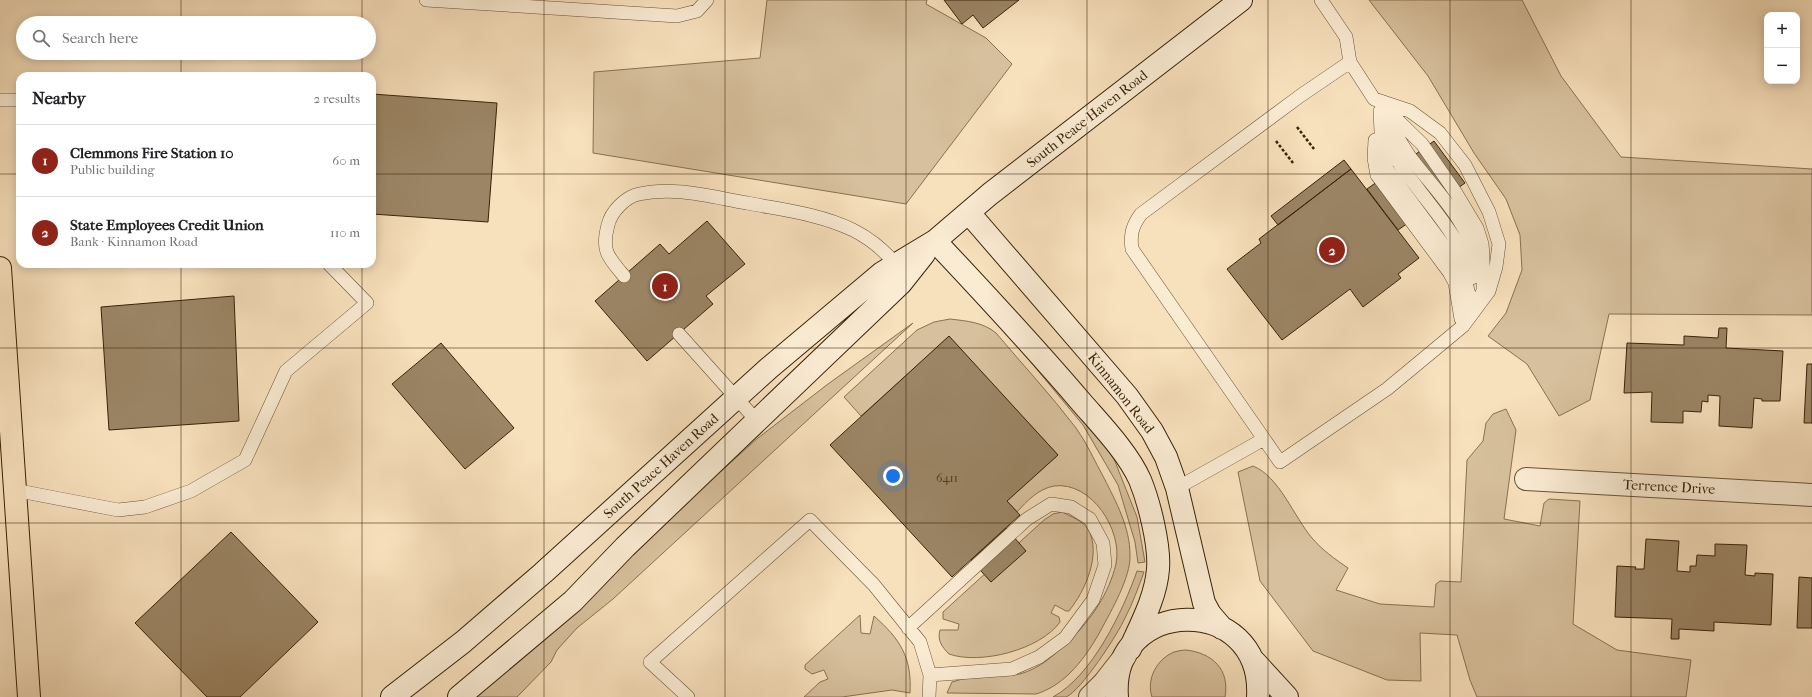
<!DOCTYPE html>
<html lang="en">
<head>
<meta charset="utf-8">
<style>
  body { margin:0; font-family:"IM FELL French Canon",serif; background:#f6f6f6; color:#202124 }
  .controls { position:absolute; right:12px; top:12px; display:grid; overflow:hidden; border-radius:8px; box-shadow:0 2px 10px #0003 }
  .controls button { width:36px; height:36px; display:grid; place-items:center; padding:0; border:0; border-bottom:1px solid #e0e0e0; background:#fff; color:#202124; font:20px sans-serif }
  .you { position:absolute; left:893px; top:476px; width:14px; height:14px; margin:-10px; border:3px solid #fff; border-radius:50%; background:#1a73e8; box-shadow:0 0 0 6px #1a73e833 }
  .badge { display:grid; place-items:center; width:26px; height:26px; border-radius:50%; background:#8f2418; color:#fff; font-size:13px; font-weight:700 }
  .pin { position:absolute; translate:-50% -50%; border:2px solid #fff; box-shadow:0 1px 4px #0006 }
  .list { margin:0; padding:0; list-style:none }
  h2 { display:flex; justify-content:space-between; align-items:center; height:52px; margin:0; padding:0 16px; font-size:17px }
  h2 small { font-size:13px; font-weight:400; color:#757577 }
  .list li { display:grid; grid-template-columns:26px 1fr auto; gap:12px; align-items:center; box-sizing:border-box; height:72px; padding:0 16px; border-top:1px solid #e0e0e0 }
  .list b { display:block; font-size:15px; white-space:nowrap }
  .list p { margin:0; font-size:13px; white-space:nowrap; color:#757577 }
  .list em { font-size:13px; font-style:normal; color:#757577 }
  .icon { flex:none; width:22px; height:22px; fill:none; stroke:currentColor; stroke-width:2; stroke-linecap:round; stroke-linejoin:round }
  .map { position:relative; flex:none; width:1812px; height:697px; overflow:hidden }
  .search { position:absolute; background:#fff; box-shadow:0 2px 10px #0003; left:16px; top:16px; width:360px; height:44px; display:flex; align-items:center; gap:10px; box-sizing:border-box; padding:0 14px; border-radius:22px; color:#757577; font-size:15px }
  .panel { position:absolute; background:#fff; box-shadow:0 2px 10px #0003; left:16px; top:72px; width:360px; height:196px; border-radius:12px }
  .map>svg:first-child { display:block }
</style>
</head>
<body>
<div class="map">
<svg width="1812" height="697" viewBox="0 0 1812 697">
  <rect width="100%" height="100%" fill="#f7e0bc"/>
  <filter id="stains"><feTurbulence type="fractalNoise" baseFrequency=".005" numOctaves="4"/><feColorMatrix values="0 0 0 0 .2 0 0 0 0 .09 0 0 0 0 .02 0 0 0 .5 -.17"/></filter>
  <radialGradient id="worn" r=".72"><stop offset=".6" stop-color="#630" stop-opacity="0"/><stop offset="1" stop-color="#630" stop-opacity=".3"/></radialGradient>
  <path fill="#d7c09d" stroke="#887152" d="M767,0H927L926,4L986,38L1012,64L906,204L593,153L594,72L760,58Z
    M1369,0H1522L1561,76L1621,157L1812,169V315L1609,314L1590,400L1559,416L1527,364L1488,336L1506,313L1522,270L1520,235L1506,199L1474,153L1428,76Z
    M950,319C966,321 983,322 996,333C1022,364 1051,395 1076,428C1087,443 1095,462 1104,478C1116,502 1130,527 1130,555C1131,577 1111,611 1101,630C1086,657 1066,685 1036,694L947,693L952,682L966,678C979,677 992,675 1005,674C1010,674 1015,675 1020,674C1041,668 1054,655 1070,640C1091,620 1109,593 1116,564C1123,530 1091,481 1054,486C1038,489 1027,501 1017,512L1007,501L1058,455L949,337L861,416L844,397L917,330L934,322Z
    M913,323L613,599L577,628L557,650L551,662L517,697H469L758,438L828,384Z
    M1005,331L1098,434L1114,459L1137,517L1145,562L1138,563L1135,542L1118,485L1083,425Z
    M1506,409L1516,430L1504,519L1540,526L1544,503L1549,499L1580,501L1573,624L1617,650L1691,660L1686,697H1477L1470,680L1457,635L1420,633L1421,681L1387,680L1313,651L1260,581L1238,472L1253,466C1279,476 1294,517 1312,538C1322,550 1335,559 1348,568L1336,590L1380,604L1434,607L1436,584L1440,581L1461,582L1467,460L1483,441L1486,423L1493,414Z
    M1062,512C1070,516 1083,521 1088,529C1102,554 1085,591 1069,611H1066L1055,605L1051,613L1059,617L1060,622C1040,650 980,665 949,654C942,647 937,640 940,630H958L959,624L943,619V612L1044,520L1053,514Z
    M1137,571L1144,572C1138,588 1133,603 1125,618C1118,634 1081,691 1066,697C1062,697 1057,697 1053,697C1092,676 1123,611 1137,571Z
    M860,615L861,633L870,634L874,616C900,639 912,657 910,693L892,690L842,697H804L820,682L828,679L824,670L812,674L805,669V665Z
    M1186,650C1212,653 1230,669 1225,697H1152C1146,679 1157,659 1174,652C1178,651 1182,650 1186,650Z"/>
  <path fill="#9b8565" stroke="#382207" d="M944,0H1019L983,28L973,15L962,24Z
    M372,94L497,103L488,222L372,214Z
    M1434,141L1465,183L1398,230L1367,189Z
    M1344,160L1351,169L1278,225L1271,216Z
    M1351,169L1419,258L1398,274L1401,278L1363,307L1350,289L1282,340L1227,269L1261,243L1259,239Z
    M707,221L745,264L706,296L713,304L647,361L595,301L660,244L669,254Z
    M234,296L239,421L109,430L101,307Z
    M1719,328H1727L1726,348L1783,351L1780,401H1762V399L1754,398L1752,428L1719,426L1720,396L1708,395V402L1702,401L1701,412L1683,411V423L1651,422L1652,392L1624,393L1627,343L1684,345V336L1718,338Z
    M949,336L1058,455L1007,501L1020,515L952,577L830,445Z
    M441,343L514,428L465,469L392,384Z
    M1807,364H1812V423H1804Z
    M1006,528L1026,551L991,582L971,560Z
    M231,532L318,622L240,697H207L135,623Z
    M1646,539L1679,541L1677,571L1690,572V566H1696L1697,555L1715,556V544L1747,545L1745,575L1755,576V573L1773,574L1771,625L1714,622V631L1679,629V639H1671L1672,619L1615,617L1617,566L1636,567L1635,569H1644Z
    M1799,577L1812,578V628H1797Z"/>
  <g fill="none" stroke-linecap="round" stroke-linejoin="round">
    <g stroke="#685234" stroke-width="14">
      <path id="lane" d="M426,0L677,16L697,11L707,0
        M1321,0L1346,37L1350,62L1300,96L1141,214C1132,226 1130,235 1132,249L1280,462L1387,389L1463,326L1489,291L1496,267L1499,244L1489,212L1465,165L1440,133L1410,111L1374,99L1350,62
        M0,100H20
        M1381,104L1422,144L1456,193L1477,228L1482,244L1483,255V291L1480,297
        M1381,110C1391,125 1400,142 1410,157C1434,189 1472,225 1477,265
        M1380,111L1382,152L1387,169L1456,262L1465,280L1469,294L1464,322
        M1388,133C1390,155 1403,169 1416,186C1437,214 1464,244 1472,278
        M1375,140L1374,158L1377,175L1449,272L1455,283L1461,319
        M624,276C608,257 601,251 608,225C611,212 625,197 639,194C675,186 712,197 747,203C783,210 820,214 853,230C871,239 888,254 900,269
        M679,334L757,421
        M1177,488L1264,439
        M14,490L118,510L145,507L191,491L245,460L286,371L367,303L329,264
        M908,628L1027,519L1051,504L1071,507L1090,519L1103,543L1105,565L1093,600L1065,638L1039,657L1012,669L930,675
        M688,697L650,662L810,520L874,585L920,642L930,675L929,697"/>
    </g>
    <g stroke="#685234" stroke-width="24">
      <path id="street" d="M1526,479L1812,495
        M1090,697L1104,683L1125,656"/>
    </g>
    <g stroke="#382207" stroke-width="24">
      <path id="secondary" d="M969,213L1127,396L1152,431L1166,457L1177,488L1204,603L1210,614L1222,628
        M935,241C985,294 1035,348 1082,403C1102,426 1128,453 1140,480C1149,502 1160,545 1158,569C1156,597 1141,624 1130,649
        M1254,661L1287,697
        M392,697L463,642L543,573L769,368L882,273L935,241L990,194L1241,0
        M459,697L573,601L625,547L901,283L924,254
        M1117,697C1109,596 1264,592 1258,697"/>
    </g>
    <g stroke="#382207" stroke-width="24">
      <path id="primary" d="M0,268L29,697"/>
    </g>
    <path stroke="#382207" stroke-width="2.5" stroke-dasharray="3 2" stroke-linecap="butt" d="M1297,127L1314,149
      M1276,141L1293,163"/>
    <use href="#lane" stroke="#faebd3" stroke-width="13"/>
    <use href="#street" stroke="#faebd3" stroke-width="22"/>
    <use href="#secondary" stroke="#faebd3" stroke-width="22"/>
    <use href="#primary" stroke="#f7e0bc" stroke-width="22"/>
  </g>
  <path fill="none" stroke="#382207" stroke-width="1" stroke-opacity="0.55" d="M181,0V23M362,0V23M544,0V697M725,0V697M906,0V697M1087,0V697M1268,0V697M1450,0V697M1631,0V697M181,53V76M362,53V76M0,174H20M372,174H1812M181,264V697M362,264V697M0,348H1812M0,523H1812"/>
  <g text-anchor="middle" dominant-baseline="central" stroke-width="3" stroke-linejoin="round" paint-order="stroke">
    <g font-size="12" fill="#513b1e">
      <text x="947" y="478">6411</text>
    </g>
    <g font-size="14" fill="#382207" stroke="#faebd3">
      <text transform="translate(1087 119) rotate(-38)">South Peace Haven Road</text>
      <text transform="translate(1121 393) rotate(52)">Kinnamon Road</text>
      <text transform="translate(661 466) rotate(-42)">South Peace Haven Road</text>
      <text transform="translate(1669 487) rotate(3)">Terrence Drive</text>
    </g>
  </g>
  <rect width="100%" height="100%" filter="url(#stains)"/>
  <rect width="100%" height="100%" fill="url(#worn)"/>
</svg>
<div class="controls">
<button>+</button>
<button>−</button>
</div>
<div class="you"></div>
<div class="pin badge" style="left:665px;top:286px">1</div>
<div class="pin badge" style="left:1332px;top:250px">2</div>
<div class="search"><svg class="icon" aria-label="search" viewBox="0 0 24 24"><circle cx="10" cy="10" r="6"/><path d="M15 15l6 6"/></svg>Search here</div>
<section class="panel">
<h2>Nearby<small>2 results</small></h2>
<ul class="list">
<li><span class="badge">1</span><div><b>Clemmons Fire Station 10</b><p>Public building</p></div><em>60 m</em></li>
<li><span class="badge">2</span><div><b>State Employees Credit Union</b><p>Bank · Kinnamon Road</p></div><em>110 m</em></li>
</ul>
</section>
</div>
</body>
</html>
